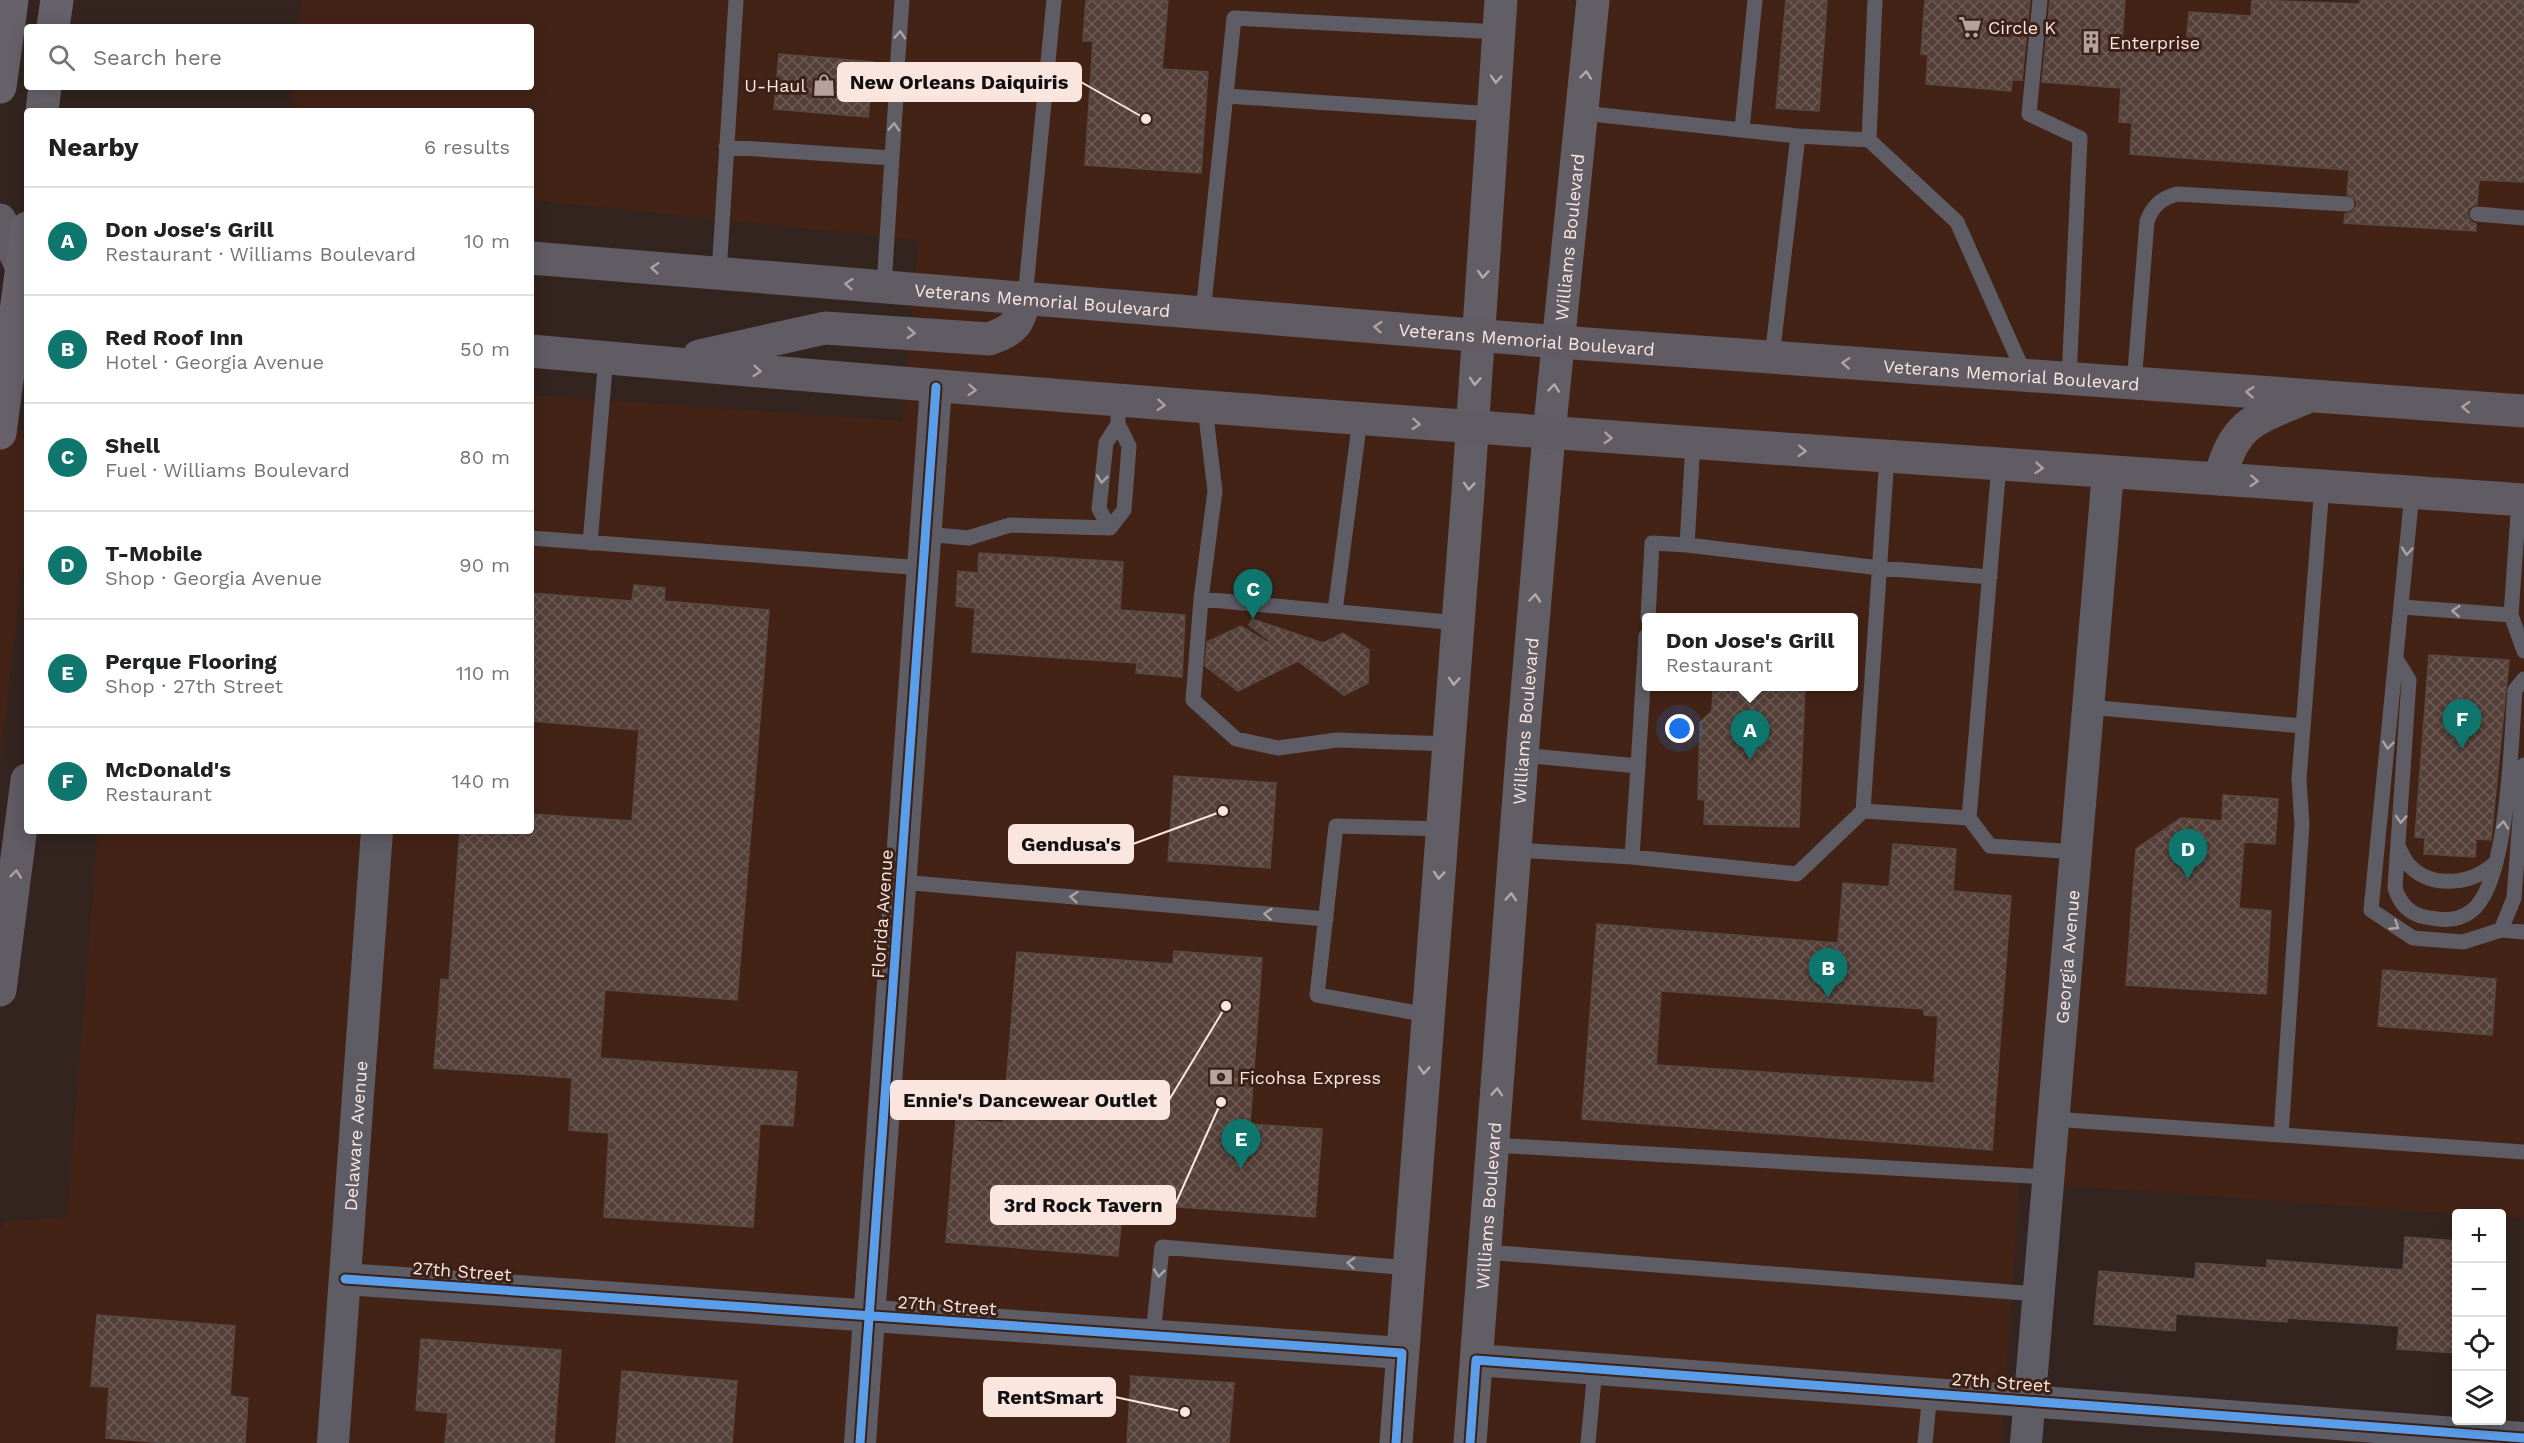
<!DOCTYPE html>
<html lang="en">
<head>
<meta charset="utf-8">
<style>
  body { margin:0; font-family:"Work Sans",sans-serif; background:#f6f6f6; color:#202124 }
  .controls { position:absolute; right:18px; bottom:18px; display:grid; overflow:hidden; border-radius:6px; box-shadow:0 3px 15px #0003 }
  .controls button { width:54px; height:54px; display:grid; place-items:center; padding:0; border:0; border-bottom:2px solid #e0e0e0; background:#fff; color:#202124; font:30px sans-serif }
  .you { position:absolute; left:1680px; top:729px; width:21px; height:21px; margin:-15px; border:4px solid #fff; border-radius:50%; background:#1a73e8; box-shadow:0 0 0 9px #1a73e833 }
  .badge { display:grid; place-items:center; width:39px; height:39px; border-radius:50%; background:#0f766e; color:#fff; font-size:20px; font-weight:700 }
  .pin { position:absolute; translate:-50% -50px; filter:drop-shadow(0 2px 3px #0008) }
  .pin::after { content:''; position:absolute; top:32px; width:21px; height:18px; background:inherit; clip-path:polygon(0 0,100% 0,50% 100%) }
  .popup { position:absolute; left:1642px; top:613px; width:216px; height:78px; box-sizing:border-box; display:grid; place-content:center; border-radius:6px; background:#fff; filter:drop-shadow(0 2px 4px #0005); font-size:20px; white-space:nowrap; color:#757577 }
  .popup b { font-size:22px; color:#202124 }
  .popup::after { content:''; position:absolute; left:50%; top:100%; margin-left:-12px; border:12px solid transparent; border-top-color:#fff }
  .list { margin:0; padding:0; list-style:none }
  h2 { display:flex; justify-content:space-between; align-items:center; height:78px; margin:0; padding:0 24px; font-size:26px }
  h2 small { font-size:20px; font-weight:400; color:#757577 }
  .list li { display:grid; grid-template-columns:39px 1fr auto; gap:18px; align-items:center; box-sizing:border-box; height:108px; padding:0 24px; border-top:2px solid #e0e0e0 }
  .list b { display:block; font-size:22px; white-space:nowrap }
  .list p { margin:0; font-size:20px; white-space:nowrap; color:#757577 }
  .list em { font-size:20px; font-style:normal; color:#757577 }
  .icon { flex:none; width:33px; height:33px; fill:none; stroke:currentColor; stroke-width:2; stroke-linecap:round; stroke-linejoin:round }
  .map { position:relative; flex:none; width:2524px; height:1443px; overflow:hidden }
  .search { position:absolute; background:#fff; box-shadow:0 3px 15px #0003; left:24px; top:24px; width:510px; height:66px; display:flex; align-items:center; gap:15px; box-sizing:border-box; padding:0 21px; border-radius:6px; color:#757577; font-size:22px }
  .panel { position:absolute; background:#fff; box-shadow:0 3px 15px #0003; left:24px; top:108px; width:510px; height:726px; border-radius:6px }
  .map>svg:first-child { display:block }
</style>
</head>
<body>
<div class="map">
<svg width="2524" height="1443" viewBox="0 0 2524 1443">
  <defs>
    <pattern id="building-cross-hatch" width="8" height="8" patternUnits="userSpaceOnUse" patternTransform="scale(1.5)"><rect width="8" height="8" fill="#544039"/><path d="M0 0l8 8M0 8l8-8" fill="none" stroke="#6e5c55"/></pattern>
  </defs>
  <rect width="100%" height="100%" fill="#34241f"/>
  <path fill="#442317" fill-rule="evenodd" d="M301,0H2524V1218L2502,1217V1214H2456L2020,1182L2001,1443H0V1232L3,1222L67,1217L98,831H531V395L903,421L918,240L531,200V111H292L294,87H531V27H298ZM1646,618H1854V686H1646Z
    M0,428L27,431V532L0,763Z"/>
  <path fill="url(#building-cross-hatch)" stroke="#574944" stroke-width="1.5" fill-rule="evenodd" d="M1086,0H1168L1162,69L1208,72L1201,173L1085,165L1093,41H1083Z
    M1786,0H1827L1819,111L1776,108Z
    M1925,0H2030L2022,80H2012L2011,91L1926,84L1928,55L1921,54Z
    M2050,0H2125L2122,41L2186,46L2189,12L2251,16L2252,0L2360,4V0H2524V182L2479,180L2477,204L2469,208L2467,214L2471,222L2476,224V231L2344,223L2345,214L2352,212L2357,205L2355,199L2347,194L2349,170L2130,154L2132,123L2119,122L2121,88L2042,82Z
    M779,54L874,62L868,117L774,109Z
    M979,553L1123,562L1120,610L1185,615L1182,677L1136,673L1137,663L972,652L975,608L956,606L958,571L978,573Z
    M634,585L665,588L664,601L769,610L737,1000L605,990L600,1058L797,1072L793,1126L760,1124L753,1227L604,1217L609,1133L569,1130L572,1078L434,1068L441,979L449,980L460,831H531V814L632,821L639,730L531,721V593L632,601Z
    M1252,619L1323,643L1343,633L1369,650L1368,683L1344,695L1298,661L1238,691L1205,666L1207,642L1241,626L1267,642L1270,641L1249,625Z
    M2429,655L2509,660L2491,840L2476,839L2475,857L2424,854L2425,838L2415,837Z
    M1713,687H1805L1799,827L1704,824L1705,800L1698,799L1700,722L1712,711Z
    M1174,776L1276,783L1270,868L1168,861Z
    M2223,795L2278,799L2275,844L2244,842L2239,908L2271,911L2266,994L2126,985L2136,849L2181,818L2222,821Z
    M1893,844L1956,849L1953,891L2011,896L1992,1150L1582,1119L1597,924L1838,943L1843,883L1889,887ZM1661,991L1924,1009V1015L1938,1016L1934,1083L1656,1065Z
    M1174,951L1262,958L1250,1124L1322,1129L1315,1217L1123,1203L1118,1256L946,1242L956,1120L1003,1123L1017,952L1173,964Z
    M2383,970L2496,979L2492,1035L2378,1026Z
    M2405,1237L2457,1241V1353L2397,1349L2399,1326L2287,1318V1322L2176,1314L2175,1331L2094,1324L2099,1271L2195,1279L2196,1263L2267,1268V1260L2403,1270Z
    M97,1315L235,1326L230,1396L248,1398L245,1443H166L106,1438L109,1387L91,1386Z
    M421,1339L561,1350L554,1443H445L448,1413L416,1410Z
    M622,1371L737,1381L732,1443H616Z
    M1131,1376L1234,1383L1229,1443H1127Z"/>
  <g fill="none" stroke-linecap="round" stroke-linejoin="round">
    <path stroke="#5e5d65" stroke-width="15" d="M1875,0L1869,140L1957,222L2025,375
      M2040,0L2029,114L2080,138L2069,379
      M897,70L902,0
      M1226,96L1493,114
      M1582,113L1798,136L1772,357
      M1742,129L1755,0
      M1798,136L1869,140
      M726,147L892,158L884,287
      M892,158L896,97
      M2477,214L2524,218
      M719,273L736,0
      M1025,298L1054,0
      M1203,313L1234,18L1499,32
      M2134,384L2147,221C2153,206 2160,199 2177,194L2347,204
      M1118,424L1106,443L1099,509L1110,528L1124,510L1129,446L1118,424V401
      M1693,444L1687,545L1880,568L1990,577
      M1887,457L1863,811L1969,818L1999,465
      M2412,493L2371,910L2413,938L2463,942L2501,930L2514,898L2524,765
      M2519,500L2511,615L2524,651
      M926,534L968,538L1010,525L1110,528
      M531,538L923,568
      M590,543L606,357
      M1201,599L1215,491L1205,408
      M2402,607L2511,615
      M1335,611L1360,419
      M1648,618L1652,543L1687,545
      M2396,659L2409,680L2395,888C2400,904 2409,914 2425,917C2441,920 2456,922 2470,912C2509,887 2511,737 2515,690L2524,679
      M2088,707L2303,726
      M1449,744L1337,740L1278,748L1236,739L1193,700L1201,599L1458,623
      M1522,755L1638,766L1646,636
      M1969,818L1990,846L2076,852
      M2399,848C2402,854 2405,861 2409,865C2431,890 2475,884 2496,862
      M1515,850L1632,857L1638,766
      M1632,857L1797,874L1863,811
      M901,882L1326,919
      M2501,930L2524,932
      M1428,1015L1317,995L1336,826L1443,829
      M2053,1119L2524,1152
      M2281,1135L2302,824L2299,779L2322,486
      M1493,1145L2048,1177
      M1485,1252L2038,1294
      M1153,1336L1162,1247L1409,1268
      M1588,1443L1595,1369
      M1925,1443L1930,1393"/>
    <g stroke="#5e5d65" stroke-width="32">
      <path d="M345,1279L1402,1353"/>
      <path d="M1476,1360L2524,1438"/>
      <path id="s1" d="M333,1443L377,831"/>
      <path d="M860,1443L936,387"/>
      <path id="s2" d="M2026,1443L2108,472"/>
    </g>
    <g stroke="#615e66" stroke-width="33">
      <path d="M1396,1443L1468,492L1501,0"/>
      <path id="s3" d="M1470,1443L1524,729L1549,434L1593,0"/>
    </g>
    <g stroke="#615b63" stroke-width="33">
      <path d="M0,220L27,279"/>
      <path id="s4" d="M531,258L1559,342L2524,411"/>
      <path d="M531,351C1195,411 1859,454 2524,500"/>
      <path d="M699,356L825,328L989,339C1016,329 1018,325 1025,298"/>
      <path d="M2220,479C2233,424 2254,419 2303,399"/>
      <path d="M0,990L27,780"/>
    </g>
    <path stroke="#67626a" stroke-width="33" d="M53,27L57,0
      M0,87L12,0
      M42,111L45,87"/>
    <path stroke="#67626a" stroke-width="33" d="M0,433L27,228"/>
    <g stroke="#3d2016" stroke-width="13">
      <path id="cycleway" d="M345,1279L1402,1353L1396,1443
        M860,1443L936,387
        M1470,1443L1476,1360L2524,1438"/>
    </g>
    <use href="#cycleway" stroke="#5a9eea" stroke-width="9"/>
  </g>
  <defs><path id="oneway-chevron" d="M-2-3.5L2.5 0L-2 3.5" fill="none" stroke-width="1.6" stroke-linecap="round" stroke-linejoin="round" transform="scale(1.5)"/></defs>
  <g stroke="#aca2a2">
    <use href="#oneway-chevron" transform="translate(900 35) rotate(-86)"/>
    <use href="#oneway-chevron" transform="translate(894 127) rotate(-86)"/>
    <use href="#oneway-chevron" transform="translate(1102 479) rotate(96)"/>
    <use href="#oneway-chevron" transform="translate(2407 551) rotate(95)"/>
    <use href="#oneway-chevron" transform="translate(2456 611) rotate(-176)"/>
    <use href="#oneway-chevron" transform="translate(2388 745) rotate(96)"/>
    <use href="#oneway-chevron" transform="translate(2401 819) rotate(93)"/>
    <use href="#oneway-chevron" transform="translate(2503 825) rotate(-85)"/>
    <use href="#oneway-chevron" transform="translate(1074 897) rotate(-175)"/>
    <use href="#oneway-chevron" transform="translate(1268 914) rotate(-175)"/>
    <use href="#oneway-chevron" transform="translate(2395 926) rotate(33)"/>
    <use href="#oneway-chevron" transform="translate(1351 1263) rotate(-175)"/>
    <use href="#oneway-chevron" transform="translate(1159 1273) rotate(96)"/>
  </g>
  <g stroke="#b5a9a9">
    <use href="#oneway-chevron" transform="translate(1586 75) rotate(-84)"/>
    <use href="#oneway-chevron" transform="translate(1496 79) rotate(94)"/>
    <use href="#oneway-chevron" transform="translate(1483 274) rotate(94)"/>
    <use href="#oneway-chevron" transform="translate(1475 381) rotate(94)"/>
    <use href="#oneway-chevron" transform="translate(1554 388) rotate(-84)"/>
    <use href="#oneway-chevron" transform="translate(1469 486) rotate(94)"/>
    <use href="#oneway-chevron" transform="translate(1535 598) rotate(-85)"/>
    <use href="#oneway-chevron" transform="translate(1454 681) rotate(94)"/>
    <use href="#oneway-chevron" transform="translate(1439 875) rotate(94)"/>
    <use href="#oneway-chevron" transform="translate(1511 897) rotate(-86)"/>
    <use href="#oneway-chevron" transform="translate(1424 1070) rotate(94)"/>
    <use href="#oneway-chevron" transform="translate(1497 1092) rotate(-86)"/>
  </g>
  <g stroke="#aea0a1">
    <use href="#oneway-chevron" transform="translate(655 268) rotate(-175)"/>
    <use href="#oneway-chevron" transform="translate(849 284) rotate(-175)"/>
    <use href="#oneway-chevron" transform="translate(1378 327) rotate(-175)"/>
    <use href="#oneway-chevron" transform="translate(911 333) rotate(4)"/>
    <use href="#oneway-chevron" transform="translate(1846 363) rotate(-176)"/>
    <use href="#oneway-chevron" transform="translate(757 371) rotate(5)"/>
    <use href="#oneway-chevron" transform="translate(972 390) rotate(4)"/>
    <use href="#oneway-chevron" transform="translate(2250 392) rotate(-176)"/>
    <use href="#oneway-chevron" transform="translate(1161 405) rotate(5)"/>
    <use href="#oneway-chevron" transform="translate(2466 407) rotate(-176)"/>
    <use href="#oneway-chevron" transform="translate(1416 424) rotate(4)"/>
    <use href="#oneway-chevron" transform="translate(1608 438) rotate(4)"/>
    <use href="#oneway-chevron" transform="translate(1802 451) rotate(4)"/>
    <use href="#oneway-chevron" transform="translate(2039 468) rotate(4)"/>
    <use href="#oneway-chevron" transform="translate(2254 481) rotate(4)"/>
    <use href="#oneway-chevron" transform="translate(16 874) rotate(-83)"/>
  </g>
  <defs>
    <g id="supermarket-bare" transform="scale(1.8)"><path d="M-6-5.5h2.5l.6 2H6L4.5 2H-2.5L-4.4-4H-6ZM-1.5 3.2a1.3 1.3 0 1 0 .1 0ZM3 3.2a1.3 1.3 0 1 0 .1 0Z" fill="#b5a29c" stroke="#3d2016" stroke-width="2.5" paint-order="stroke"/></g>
    <g id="building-bare" transform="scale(1.8)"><path d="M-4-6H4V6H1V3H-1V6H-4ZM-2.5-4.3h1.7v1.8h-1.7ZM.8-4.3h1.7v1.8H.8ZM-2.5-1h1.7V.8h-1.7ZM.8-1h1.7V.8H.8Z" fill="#b5a29c" stroke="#3d2016" stroke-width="2.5" paint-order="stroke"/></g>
    <g id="shop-bare" transform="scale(1.8)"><path d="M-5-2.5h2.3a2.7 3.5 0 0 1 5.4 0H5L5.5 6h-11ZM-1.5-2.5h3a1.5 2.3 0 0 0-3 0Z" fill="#b5a29c" stroke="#3d2016" stroke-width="2.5" paint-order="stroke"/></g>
    <g id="bank-bare" transform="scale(1.8)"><path d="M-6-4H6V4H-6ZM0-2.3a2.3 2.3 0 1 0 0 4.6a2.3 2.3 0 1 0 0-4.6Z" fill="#b5a29c" stroke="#3d2016" stroke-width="2.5" paint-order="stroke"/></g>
  </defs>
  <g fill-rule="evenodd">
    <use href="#supermarket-bare" x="1970" y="27"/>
    <use href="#building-bare" x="2091" y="42"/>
    <use href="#shop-bare" x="824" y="85"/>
    <use href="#bank-bare" x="1221" y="1077"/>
  </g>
  <g text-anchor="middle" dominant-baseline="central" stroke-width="6" stroke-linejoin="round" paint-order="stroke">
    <g font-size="18" fill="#fae6df" stroke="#3d2016" text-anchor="start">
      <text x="1988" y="27">Circle K</text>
      <text x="2109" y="42">Enterprise</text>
      <text x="806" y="85" text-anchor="end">U-Haul</text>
      <text x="1239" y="1077">Ficohsa Express</text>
    </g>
    <g font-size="18" fill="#fae6df" stroke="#3d2016">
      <text stroke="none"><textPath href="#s3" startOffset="1210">Williams Boulevard</textPath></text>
      <text stroke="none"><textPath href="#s4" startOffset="513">Veterans Memorial Boulevard</textPath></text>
      <text stroke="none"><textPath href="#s4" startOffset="999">Veterans Memorial Boulevard</textPath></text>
      <text stroke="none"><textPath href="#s4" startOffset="1485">Veterans Memorial Boulevard</textPath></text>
      <text stroke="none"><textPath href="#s3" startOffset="724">Williams Boulevard</textPath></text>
      <text transform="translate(882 914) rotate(-86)">Florida Avenue</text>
      <text stroke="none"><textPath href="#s2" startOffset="488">Georgia Avenue</textPath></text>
      <text stroke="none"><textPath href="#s1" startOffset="308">Delaware Avenue</textPath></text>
      <text stroke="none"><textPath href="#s3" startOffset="238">Williams Boulevard</textPath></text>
      <text transform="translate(462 1271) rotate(4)">27th Street</text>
      <text transform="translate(947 1305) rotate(4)">27th Street</text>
      <text transform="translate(2001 1382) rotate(4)">27th Street</text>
    </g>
  </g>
  <path fill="none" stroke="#fae6df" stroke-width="2" d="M1146 119L1081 82M1223 811L1133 844M1226 1006L1169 1100M1221 1102L1175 1205M1185 1412L1115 1397"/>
  <g fill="#fae6df" stroke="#3d2016" stroke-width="2">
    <circle cx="1146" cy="119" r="6"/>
    <circle cx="1223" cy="811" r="6"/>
    <circle cx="1226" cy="1006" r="6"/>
    <circle cx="1221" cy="1102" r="6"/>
    <circle cx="1185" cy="1412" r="6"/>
  </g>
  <g fill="#fae6df" stroke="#fae6df" stroke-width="2">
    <rect x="838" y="63" width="243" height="38" rx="6"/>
    <rect x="1009" y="825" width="124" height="38" rx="6"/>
    <rect x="891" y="1081" width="278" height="38" rx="6"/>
    <rect x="991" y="1186" width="184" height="38" rx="6"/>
    <rect x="984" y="1378" width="131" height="38" rx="6"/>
  </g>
  <g font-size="20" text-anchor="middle" font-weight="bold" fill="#111">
    <text x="959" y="89">New Orleans Daiquiris</text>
    <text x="1071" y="851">Gendusa's</text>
    <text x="1030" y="1107">Ennie's Dancewear Outlet</text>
    <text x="1083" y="1212">3rd Rock Tavern</text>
    <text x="1050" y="1404">RentSmart</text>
  </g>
</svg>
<div class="controls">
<button>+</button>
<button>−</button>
<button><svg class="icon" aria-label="locate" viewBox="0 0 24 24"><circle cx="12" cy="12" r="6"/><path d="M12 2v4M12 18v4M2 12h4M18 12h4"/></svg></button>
<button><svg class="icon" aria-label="layers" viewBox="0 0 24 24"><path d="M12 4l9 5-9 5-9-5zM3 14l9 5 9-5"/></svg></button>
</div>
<div class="you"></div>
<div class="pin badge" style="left:1750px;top:760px">A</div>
<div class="popup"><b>Don Jose's Grill</b>Restaurant</div>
<div class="pin badge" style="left:1828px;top:998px">B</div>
<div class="pin badge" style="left:1253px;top:619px">C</div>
<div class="pin badge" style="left:2188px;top:879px">D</div>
<div class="pin badge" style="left:1241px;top:1169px">E</div>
<div class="pin badge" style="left:2462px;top:749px">F</div>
<div class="search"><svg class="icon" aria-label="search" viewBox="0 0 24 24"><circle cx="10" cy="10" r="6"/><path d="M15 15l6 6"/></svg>Search here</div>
<section class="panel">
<h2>Nearby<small>6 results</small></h2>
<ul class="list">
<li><span class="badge">A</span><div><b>Don Jose's Grill</b><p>Restaurant · Williams Boulevard</p></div><em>10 m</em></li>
<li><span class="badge">B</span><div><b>Red Roof Inn</b><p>Hotel · Georgia Avenue</p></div><em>50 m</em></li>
<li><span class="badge">C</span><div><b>Shell</b><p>Fuel · Williams Boulevard</p></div><em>80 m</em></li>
<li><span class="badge">D</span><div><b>T-Mobile</b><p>Shop · Georgia Avenue</p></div><em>90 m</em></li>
<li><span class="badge">E</span><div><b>Perque Flooring</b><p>Shop · 27th Street</p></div><em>110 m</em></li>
<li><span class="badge">F</span><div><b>McDonald's</b><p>Restaurant</p></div><em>140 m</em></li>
</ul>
</section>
</div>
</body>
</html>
